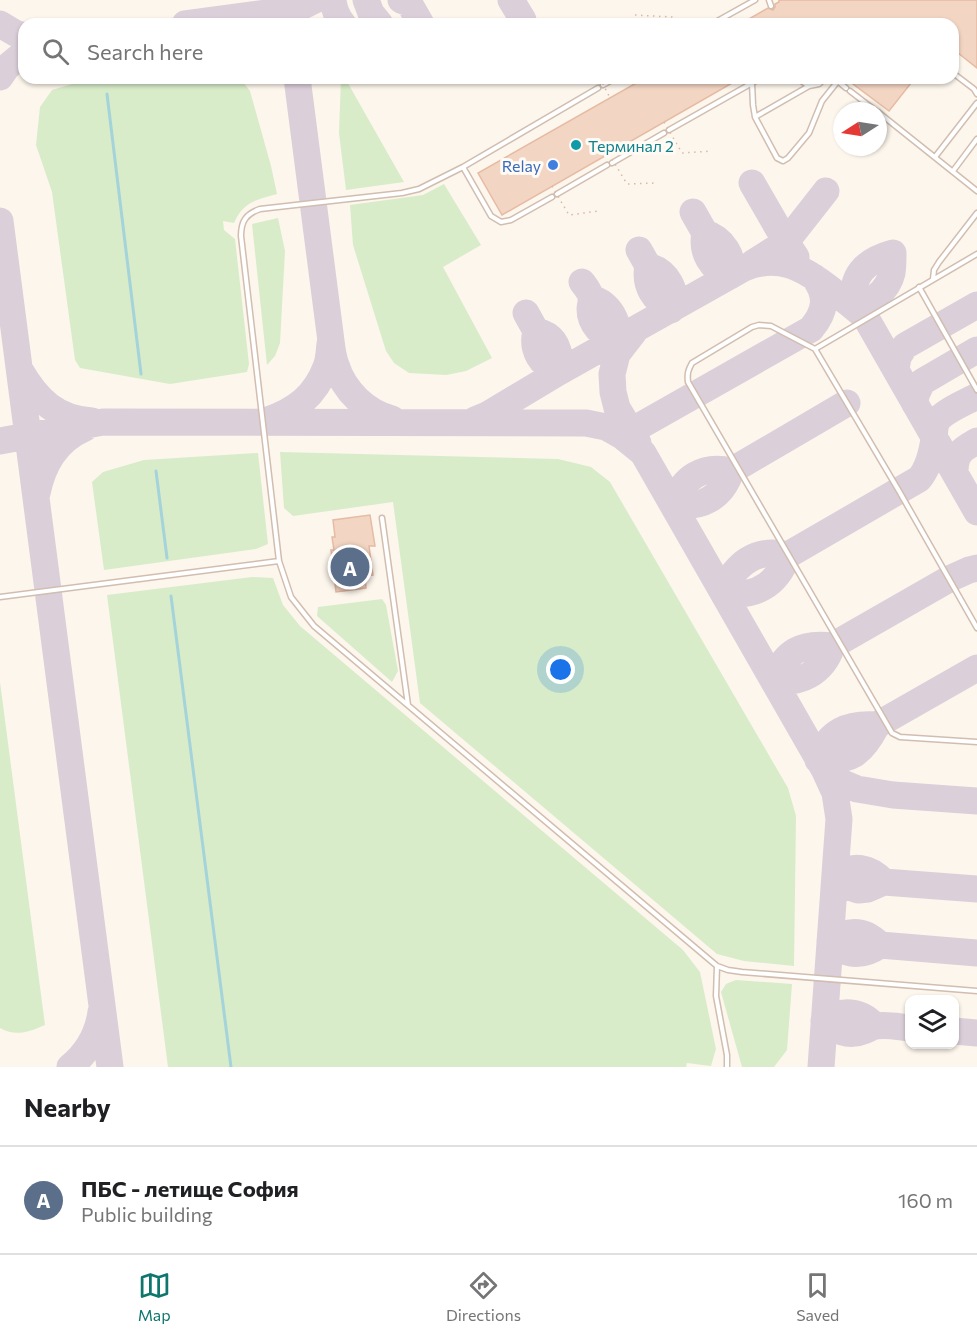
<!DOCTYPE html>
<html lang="en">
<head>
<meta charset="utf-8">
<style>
  body { margin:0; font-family:Commissioner,sans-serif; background:#f2f2f2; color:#202124 }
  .controls { position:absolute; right:18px; bottom:18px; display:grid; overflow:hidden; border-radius:12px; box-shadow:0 2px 4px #0004 }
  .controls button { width:54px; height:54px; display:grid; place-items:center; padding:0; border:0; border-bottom:2px solid #e0e0e0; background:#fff; color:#202124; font:30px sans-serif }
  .compass { position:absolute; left:833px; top:102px; width:54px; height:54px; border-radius:50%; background:#fff; box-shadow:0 2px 4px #0004; rotate:258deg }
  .you { position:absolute; left:561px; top:670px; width:21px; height:21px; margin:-15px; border:4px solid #fff; border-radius:50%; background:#1a73e8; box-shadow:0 0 0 9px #1a73e833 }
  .badge { display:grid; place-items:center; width:39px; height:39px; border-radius:50%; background:#0f766e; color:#fff; font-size:20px; font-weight:700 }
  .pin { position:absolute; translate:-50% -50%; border:3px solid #fff; box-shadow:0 2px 6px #0006 }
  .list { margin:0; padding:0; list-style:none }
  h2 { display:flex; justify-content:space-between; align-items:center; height:78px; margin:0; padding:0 24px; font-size:26px }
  h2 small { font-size:20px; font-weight:400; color:#757577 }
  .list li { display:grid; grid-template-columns:39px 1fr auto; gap:18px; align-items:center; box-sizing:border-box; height:108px; padding:0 24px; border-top:2px solid #e0e0e0 }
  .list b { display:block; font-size:22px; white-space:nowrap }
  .list p { margin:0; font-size:20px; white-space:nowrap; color:#757577 }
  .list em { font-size:20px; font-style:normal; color:#757577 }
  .icon { flex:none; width:33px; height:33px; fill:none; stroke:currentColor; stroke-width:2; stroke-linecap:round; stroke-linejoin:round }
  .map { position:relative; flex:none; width:977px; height:1067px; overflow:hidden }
  .search { position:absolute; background:#fff; box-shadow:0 2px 4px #0004; left:18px; right:18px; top:18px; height:66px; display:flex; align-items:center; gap:15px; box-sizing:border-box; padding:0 21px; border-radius:18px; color:#757577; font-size:22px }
  .sheet { height:186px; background:#fff }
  nav { display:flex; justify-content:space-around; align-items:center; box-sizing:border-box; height:84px; border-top:2px solid #e0e0e0; background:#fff; font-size:16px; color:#757577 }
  nav a { display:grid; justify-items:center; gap:3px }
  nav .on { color:#0f766e }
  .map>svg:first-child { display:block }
</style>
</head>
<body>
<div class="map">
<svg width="977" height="1067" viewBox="0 0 977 1067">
  <rect width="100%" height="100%" fill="#fdf6ec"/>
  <path fill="#d8ecc9" d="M92,78H240L250,91L271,166L277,194C256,200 243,202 234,223L223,221L224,230L235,239L249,364L247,372L170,384L80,368L75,360L52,192L36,145L40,107L52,90Z
    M341,78H345L404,182L346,190L339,133Z
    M444,184L481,245L443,267L492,358L466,371L446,375L409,373L394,363L386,351L353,245L350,205L423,195Z
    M278,218L285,251L280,343L275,356L267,365L252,224Z
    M280,452L558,459L591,467L610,482L788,788L796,816L794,966L744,961L717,954L420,703L393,502L293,516L284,508Z
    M258,453L268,544L256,549L104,570L92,482L103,472L144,460Z
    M252,577L273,578L283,605L300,626L683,950L700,972L716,1049L711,1066L687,1063L686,1067H168L107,595Z
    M382,599L386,605L398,671L392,682L317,616L318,607Z
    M0,682L45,1025C29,1032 16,1037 0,1028Z
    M736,980L792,984L787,1050L774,1067H742L721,992L726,984Z"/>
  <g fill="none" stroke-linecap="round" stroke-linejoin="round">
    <path stroke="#a5d3da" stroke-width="3" d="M107,94L141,374
      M156,471L167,558
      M171,596L231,1067"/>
    <path stroke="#dbcfda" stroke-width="27" d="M333,0C334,10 337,17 343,24
      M366,0L371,13L380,24
      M401,0L409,3L421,24
      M511,0L523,20
      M0,24L15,33L24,36
      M185,24L289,10L303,6L315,0
      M0,77L7,67L24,53
      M297,78L331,341C332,349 333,358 336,365C344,391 366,412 392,419
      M752,183L786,242L796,257
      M693,212L705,233C701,252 711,270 730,276C736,257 722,238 705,233
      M0,221L110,1067
      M639,250L648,266C644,286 654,300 671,310C679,291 667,271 648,266
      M893,253C893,260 893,267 892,273C888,290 871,305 853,307C851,275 864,261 893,253Z
      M753,263L786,242L826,191
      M582,282C585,286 591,293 591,299C592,302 590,305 590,309C590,325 602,335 615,341C622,323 609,303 591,298
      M526,313L536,331C531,350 541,366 559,372C561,352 557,336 536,331
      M634,332L617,354L612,374L613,392L617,408L638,443
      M896,369L898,357L905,346L977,305
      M20,370C37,400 57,419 92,421
      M915,404L916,395L922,382L977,350
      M268,420C296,410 315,396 326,367C329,360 329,352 330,344
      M475,420L487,415L559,372L744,268C778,254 802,267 829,288C842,298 854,307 866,318L977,512
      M631,431L811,329C826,311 828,296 814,277
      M0,441L103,422L586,423L606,427L622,436L643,453L824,769L835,793L839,819L821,1067
      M731,471C703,464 682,478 674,504C701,509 722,498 731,471L847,403
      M955,473C955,453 961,450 977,441
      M37,493C43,464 56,441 85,428
      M788,555C756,547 735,564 723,592C754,599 777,585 788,555L919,479C928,469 932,452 934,439C935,433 934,427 937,421C944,411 966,402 977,396
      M832,646C801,642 785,652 773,680C800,685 823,673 832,646L949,579L969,570L977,568
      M877,725C848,723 828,731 818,760C851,762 862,754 877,725L977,668
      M824,769L838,781L857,789L893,795L977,801
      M884,882C870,867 853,863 835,877L839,881L849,887L858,890L868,889L884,882L977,889
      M880,945C864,929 849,929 830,941C846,956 861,958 880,945L977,953
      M874,1025C860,1010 841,1009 824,1021C835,1031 849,1037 863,1031C868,1030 872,1026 876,1026C887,1024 899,1027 910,1028
      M954,1031L977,1033
      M70,1067C87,1053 98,1034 101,1012"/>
  </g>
  <path fill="#f3d5c3" stroke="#e6bba3" stroke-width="1.5" d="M779,0H977V68L953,49V24H740L768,8L773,10L775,7V4L779,2Z
    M645,78H741L502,215L478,173Z
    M845,78H915L889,111Z
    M370,515L375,546H369L373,575L365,576L366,588L336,592L331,550H334L332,537H335L333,520Z"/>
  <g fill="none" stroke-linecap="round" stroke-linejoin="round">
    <g stroke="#d1beb0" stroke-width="7">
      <path id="service" d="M769,0L771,6
        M712,24L755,0
        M953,73L974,89L977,94
        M797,78L809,86L819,84L825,78
        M834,78L846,88
        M752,83L753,105L755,117L777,158L783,161L788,158L809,133L822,101L838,81
        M603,85L616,78
        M598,88L463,167L419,189L402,193L260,209C246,214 241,221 241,236L279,561L291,597L314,626L717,966L728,970L742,972L977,991
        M850,91L876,111
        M878,112L977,191
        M755,117L809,86
        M669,130L761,78
        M935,157L977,103
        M612,163L664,133
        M463,167L491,216L501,222L511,220L552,197
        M953,171L977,139
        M557,194L607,165
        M977,254L815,349L899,491L977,628
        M933,279L934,270L939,262L977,213
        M919,287L977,390
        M815,349L771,326L759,325L752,327L692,363C688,370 687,374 688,382L892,733L900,737L977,742
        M382,518L408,705
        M0,597L279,561
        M717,966L716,996L727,1055V1067"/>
    </g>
    <path stroke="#d9b8a5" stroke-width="1.5" stroke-dasharray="1.5 4.5" stroke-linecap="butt" d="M635,15L672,17L676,24"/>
    <use href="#service" stroke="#fff" stroke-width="4"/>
    <path stroke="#d9b8a5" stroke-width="1.5" stroke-dasharray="1.5 4.5" stroke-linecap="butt" d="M600,78L610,98
      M664,122L682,153L712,151
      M609,154L627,184L656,183
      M552,186L569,215L599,211"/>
  </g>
  <circle fill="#0f9aa8" stroke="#fffaf3" stroke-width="2" cx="576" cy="145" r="6"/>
  <circle fill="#3f7fe0" stroke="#fffaf3" stroke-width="2" cx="553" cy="165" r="6"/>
  <g text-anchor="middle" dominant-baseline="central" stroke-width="6" stroke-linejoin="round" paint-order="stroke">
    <g font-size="16" fill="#0d838f" stroke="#fffaf3" text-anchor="start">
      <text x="588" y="145">Терминал 2</text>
    </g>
    <g font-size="16" fill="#366cbe" stroke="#fffaf3" text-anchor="end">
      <text x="541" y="165">Relay</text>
    </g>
  </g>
</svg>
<div class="controls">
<button><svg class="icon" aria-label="layers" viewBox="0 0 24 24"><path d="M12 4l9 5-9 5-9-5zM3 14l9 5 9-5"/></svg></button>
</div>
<svg class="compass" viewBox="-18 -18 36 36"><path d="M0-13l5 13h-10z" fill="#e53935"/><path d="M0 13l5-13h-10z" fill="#757577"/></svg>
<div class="you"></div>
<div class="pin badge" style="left:350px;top:567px;background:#5c6f8a">A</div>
<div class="search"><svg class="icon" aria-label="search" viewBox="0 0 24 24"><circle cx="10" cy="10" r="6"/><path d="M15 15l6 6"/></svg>Search here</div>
</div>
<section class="sheet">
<h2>Nearby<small></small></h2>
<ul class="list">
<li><span class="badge" style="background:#5c6f8a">A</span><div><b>ПБС - летище София</b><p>Public building</p></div><em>160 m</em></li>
</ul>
</section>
<nav>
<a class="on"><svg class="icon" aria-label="map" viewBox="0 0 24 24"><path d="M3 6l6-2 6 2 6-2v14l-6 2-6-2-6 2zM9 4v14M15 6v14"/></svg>Map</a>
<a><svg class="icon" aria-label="directions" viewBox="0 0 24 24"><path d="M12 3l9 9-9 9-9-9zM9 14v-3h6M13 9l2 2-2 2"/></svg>Directions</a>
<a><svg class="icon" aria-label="saved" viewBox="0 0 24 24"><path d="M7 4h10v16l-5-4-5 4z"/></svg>Saved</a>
</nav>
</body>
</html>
